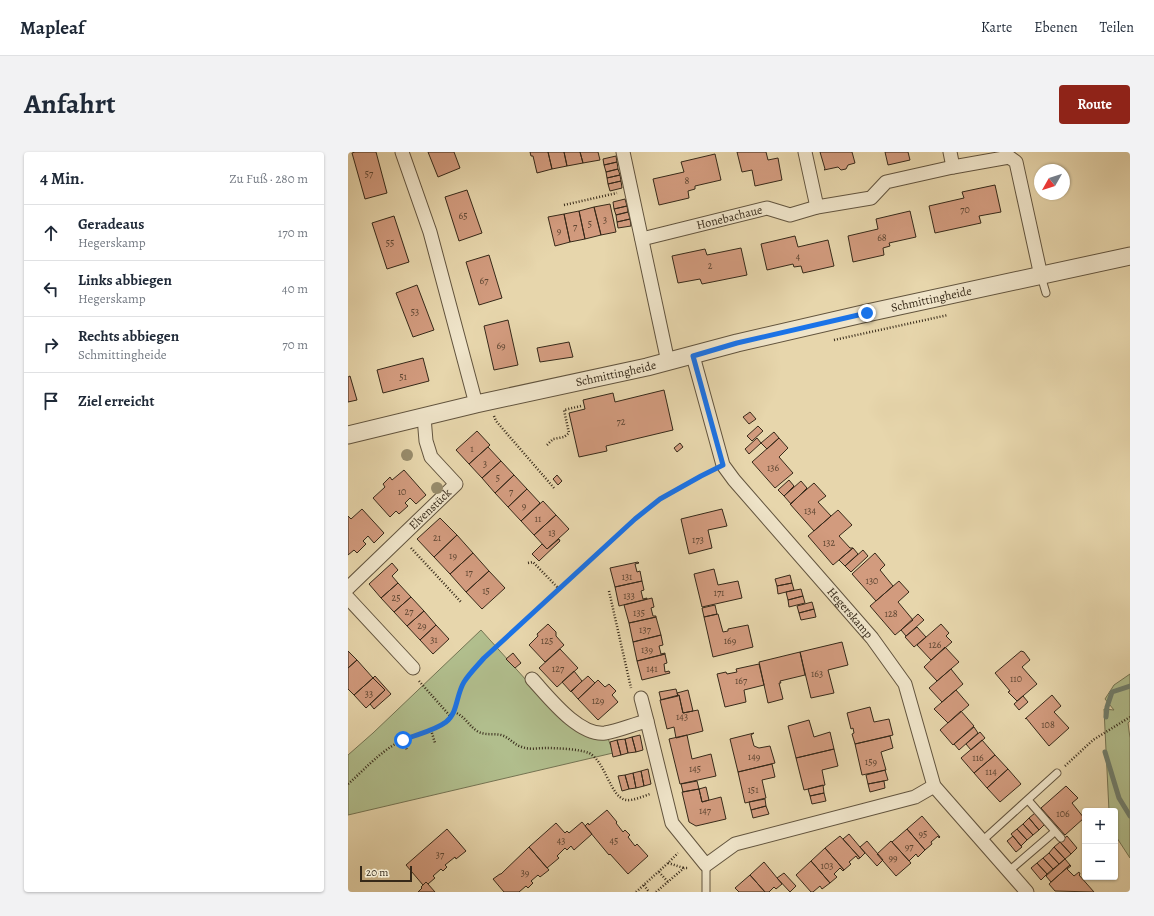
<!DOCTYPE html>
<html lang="de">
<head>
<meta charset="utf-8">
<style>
  body { margin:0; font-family:Alegreya,serif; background:#f2f2f3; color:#1f2937 }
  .controls { position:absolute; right:12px; bottom:12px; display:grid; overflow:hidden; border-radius:4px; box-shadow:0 1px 3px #0004 }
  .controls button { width:36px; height:36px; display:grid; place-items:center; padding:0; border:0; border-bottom:1px solid #e0e1e3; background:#fff; color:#1f2937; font:20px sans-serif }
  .compass { position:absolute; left:686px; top:12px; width:36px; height:36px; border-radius:50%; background:#fff; box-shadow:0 1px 3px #0004; rotate:231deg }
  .scale { position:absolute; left:12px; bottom:10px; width:52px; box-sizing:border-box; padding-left:4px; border:2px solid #362919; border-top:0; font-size:11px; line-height:14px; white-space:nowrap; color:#362919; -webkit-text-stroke:3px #efe4c9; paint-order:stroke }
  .stop { position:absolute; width:12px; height:12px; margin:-9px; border:3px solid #1a73e8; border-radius:50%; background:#fff }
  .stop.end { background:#1a73e8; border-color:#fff; box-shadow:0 1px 4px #0008 }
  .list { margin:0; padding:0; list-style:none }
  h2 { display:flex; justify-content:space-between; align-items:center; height:52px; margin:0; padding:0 16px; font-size:17px }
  h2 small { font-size:13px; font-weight:400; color:#747a83 }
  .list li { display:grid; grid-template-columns:26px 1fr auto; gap:12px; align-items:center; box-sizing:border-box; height:56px; padding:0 16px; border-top:1px solid #e0e1e3 }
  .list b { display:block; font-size:15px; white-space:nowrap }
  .list p { margin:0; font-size:13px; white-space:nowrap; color:#747a83 }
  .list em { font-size:13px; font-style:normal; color:#747a83 }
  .icon { flex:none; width:22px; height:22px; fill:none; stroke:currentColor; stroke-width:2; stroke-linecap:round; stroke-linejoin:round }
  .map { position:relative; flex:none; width:782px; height:740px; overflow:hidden; border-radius:4px }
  header { display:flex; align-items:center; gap:24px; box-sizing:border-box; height:56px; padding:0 20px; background:#fff; border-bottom:1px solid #e0e1e3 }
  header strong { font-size:19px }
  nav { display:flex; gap:22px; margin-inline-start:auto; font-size:14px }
  .intro { display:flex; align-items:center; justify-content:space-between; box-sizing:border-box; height:96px; padding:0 24px }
  h1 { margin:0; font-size:28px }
  .button { padding:10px 18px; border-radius:4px; background:#8f2418; color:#fff; font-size:14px; font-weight:700 }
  main { display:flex; gap:24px; padding:0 24px }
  aside { flex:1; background:#fff; border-radius:4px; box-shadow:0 1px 3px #0004 }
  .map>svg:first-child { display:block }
</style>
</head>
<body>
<header>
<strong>Mapleaf</strong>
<nav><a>Karte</a><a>Ebenen</a><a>Teilen</a></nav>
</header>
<div class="intro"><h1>Anfahrt</h1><a class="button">Route</a></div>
<main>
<aside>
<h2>4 Min.<small>Zu Fuß · 280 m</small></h2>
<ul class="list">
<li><svg class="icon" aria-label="ahead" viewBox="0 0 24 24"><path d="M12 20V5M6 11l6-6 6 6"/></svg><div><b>Geradeaus</b><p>Hegerskamp</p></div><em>170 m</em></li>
<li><svg class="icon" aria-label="left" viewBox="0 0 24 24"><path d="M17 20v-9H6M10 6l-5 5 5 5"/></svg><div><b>Links abbiegen</b><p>Hegerskamp</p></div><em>40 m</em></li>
<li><svg class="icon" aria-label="right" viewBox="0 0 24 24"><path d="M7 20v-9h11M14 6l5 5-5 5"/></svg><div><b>Rechts abbiegen</b><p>Schmittingheide</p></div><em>70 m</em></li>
<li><svg class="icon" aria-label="arrive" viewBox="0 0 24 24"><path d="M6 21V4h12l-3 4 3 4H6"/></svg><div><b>Ziel erreicht</b></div></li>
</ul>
</aside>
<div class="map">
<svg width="782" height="740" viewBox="0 0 782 740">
  <rect width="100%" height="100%" fill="#e7d6ac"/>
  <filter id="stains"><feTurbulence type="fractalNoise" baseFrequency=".005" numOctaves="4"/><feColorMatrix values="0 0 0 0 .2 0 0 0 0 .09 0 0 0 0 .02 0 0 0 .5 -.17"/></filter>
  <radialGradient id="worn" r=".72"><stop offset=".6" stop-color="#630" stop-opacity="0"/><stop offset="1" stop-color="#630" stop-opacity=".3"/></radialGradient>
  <path fill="#b1be8d" stroke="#747453" d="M133,478L215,569C227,578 245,589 260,586L265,601L0,663V603L25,581Z
    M782,522V569L780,571L782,586V706L767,683V659H761L756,557L766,558L757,547L766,533Z"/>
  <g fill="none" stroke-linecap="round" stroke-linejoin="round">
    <path stroke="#707f6e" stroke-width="5" d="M758,565L759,555L764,540L782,534
      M757,600L771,646L782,664"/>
  </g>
  <path fill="#d29b7e" stroke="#362919" d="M7,0H28L39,41L17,47L4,1Z
    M80,0H106L112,16L90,25Z
    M182,0H200L204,17L189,21L185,4H183Z
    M200,0H216L219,14L204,17Z
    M216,0H232L235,11L219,14Z
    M232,0H250L252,8L235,11Z
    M389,0H418L420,8L430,6L434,28L407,34L404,18L394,20Z
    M472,0H504L507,11L500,13L498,17L493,18L490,15L476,18L477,17Z
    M537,0H560L562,8L540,13Z
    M367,2L373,28L347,34V37L340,39L341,46L311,53L305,27L336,20L333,10Z
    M268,4L269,10L256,13L255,7Z
    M269,10L270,17L258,20L256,13Z
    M270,17L272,23L259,26L258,20Z
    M272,23L273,29L260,32L259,26Z
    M273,29L274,36L262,39L260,32Z
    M647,33L653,60L631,64L633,71L587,81L581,54L616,46L614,40Z
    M119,38L134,81L111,89L97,45Z
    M277,47L279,54L266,57L265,50Z
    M262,52L268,80L253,83L246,55Z
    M279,54L280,60L268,63L266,57Z
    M246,55L253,83L237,87L231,59Z
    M231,59L237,87L222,90L216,62Z
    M562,59L568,85L541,91L542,94L535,96L536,103L505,110L500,84L530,77L528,67Z
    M280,60L282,67L269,70L268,63Z
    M216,62L222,90L207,94L200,65Z
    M46,64L61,110L39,117L24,71Z
    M282,67L283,74L270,76L269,70Z
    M447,84L450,95L480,88L486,114L455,121L453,114L446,115L445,112L419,118L413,92Z
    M393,96L399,123L354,132L352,127L330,131L324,104L357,97L359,103Z
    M141,103L154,146L131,153L118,110Z
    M69,133L86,178L65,185L48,141Z
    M160,168L170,213L146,218L136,174Z
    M221,190L225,205L192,210L189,196Z
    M75,206L81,229L35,241L29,218Z
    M2,224L9,248L0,250V225Z
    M316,238L325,278L258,294L259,299L231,305L221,261L237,257L235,248L265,241L267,250Z
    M402,260L408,267L401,272L395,265Z
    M410,274L415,279L404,289L399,284Z
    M129,279L142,293L121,312L108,298Z
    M426,280L431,286L419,297L413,291Z
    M409,286L413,291L401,302L397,297Z
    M431,286L440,296L431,305L445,321L427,336L404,310Z
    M332,291L335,295L329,300L326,296Z
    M140,295L153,309L134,326L121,312Z
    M153,309L166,323L147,341L134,326Z
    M56,318L78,343L68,352L62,346L57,351L60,354L51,362L48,359L42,365L25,346L37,335L35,332L42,325L44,328Z
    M166,323L179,337L160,355L147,341Z
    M209,323L214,329L210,333L205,327Z
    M441,328L446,334L436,344L430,338Z
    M453,329L459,336L443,352L436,344Z
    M466,331L478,344L470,350L483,364L466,379L442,352Z
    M179,337L192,351L173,369L160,355Z
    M195,349L208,363L186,383L173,369Z
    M14,357L36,381L26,391L20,384L15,389L18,392L9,401L6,398L0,403V364L3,367Z
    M374,357L379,374L360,378L364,396L341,402L333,367Z
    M490,358L504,373L491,384L502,396H505L485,413L460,384Z
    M208,363L221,377L199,397L186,383Z
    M92,366L109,383L86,405L69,387Z
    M109,383L125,401L102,422L86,405Z
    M211,387L212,389L191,409L184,402L194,392L199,397Z
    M505,396L510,402L497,414L491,408Z
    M515,398L520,404L503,420L497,414Z
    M125,401L141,419L118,440L102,422Z
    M527,401L537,413L532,418L545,434L528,449L504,422Z
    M290,410L291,411L287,412L289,420L292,419L294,429L267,435L262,416Z
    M44,411L50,418L44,424L50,431L33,446L21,432Z
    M366,417L370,433L390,429L394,446L354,455L346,422Z
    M141,419L157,436L134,457L118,440Z
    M442,423L444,431L429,434L427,427Z
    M294,429L296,438L293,439L295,447L299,446V447L271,454L267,435Z
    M551,429L561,440L550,450L565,468L547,483L522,454Z
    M50,431L63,445L46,460L33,446Z
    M444,431L446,438L430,442L429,434Z
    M453,437L455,444L440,448L438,440Z
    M455,444L457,451L441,455L440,448Z
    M63,445L76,459L59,474L46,460Z
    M304,446L306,455L303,456L305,464H308V465L281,471L276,453Z
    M464,450L466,457L451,461L449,454Z
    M367,453L369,462L356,465L354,456Z
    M466,457L468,465L453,468L451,461Z
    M76,459L88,473L72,488L59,474Z
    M370,462L375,480L380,479V477L400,473L405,495L365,505L356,465Z
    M570,462L576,468L558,484L553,478Z
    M308,465L313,483L285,490L281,471Z
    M200,472L208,480V484L216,493L197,510L181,493L190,484L189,482Z
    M593,472L601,481L598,484L604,490L583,508L569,493Z
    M88,473L101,487L85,502L72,488Z
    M569,475L578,485L566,495L557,485Z
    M313,483L315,493L311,494L313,502L317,501V502L289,509L285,490Z
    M494,490L500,513L480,518L486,541L463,546L452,500Z
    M597,495L611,510L589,529L576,515Z
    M212,497L230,516L209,535L191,516Z
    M0,499L9,508L0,516Z
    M673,499L676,500L682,508L674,515L689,532L669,549L660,540L662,539L647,521Z
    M452,500L457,523L432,529L433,531H431L435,547L420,551L411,510Z
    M165,501L173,511L167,516L158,507Z
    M317,502L319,511L316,512L317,520L321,519L322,521L294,528L289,509Z
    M9,508L25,526L6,543L0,537V516Z
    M411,512L416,533L396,538L398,550L377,555L369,522L378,520L379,522L389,520L388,517Z
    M603,517L615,532L594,550L581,536Z
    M226,519L234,529L223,540L214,530Z
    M27,524L43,542L26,557L22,552L37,538L25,526Z
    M240,524L247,531L230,547L223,539Z
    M25,526L37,538L18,556L6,543Z
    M250,528L257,535L261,532L268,539L264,543L270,550L250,568L230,547Z
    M328,537L330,544L313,548L311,540Z
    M340,538L345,559L335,561L331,543L330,544L329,541Z
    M608,538L621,553L600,571L586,557Z
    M331,543L335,561L350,558L355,579L328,586L326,575L319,577L312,548Z
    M704,543L713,554L706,560L721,576L701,594L678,566L677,567Z
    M675,544L680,550L671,558L666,552Z
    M522,555L526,570L541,567L545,583L507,592L504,582L506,581L505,576L503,577L499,561Z
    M613,559L626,574L605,593L592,578Z
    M461,568L466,585L482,580L486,597L448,606L440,574Z
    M626,575L630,581L611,598L606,592Z
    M632,580L637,586L623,598L618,592Z
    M406,581L403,583L406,594L411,596L422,594L427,611L390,620L382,587Z
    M292,583L295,598L288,600L284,585Z
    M339,583L344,607L363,602L368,624L332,632L321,587Z
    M542,584L545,596L533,600L538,618L514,623L507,592Z
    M284,585L288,600L280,601L277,587Z
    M277,587L280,601L273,603L269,588Z
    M269,588L273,603L265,605L262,590Z
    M634,588L647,603L626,621L613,606Z
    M486,597L490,614L474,618L477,633L456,638L448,606Z
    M647,603L660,617L639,636L626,621Z
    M424,612L427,625L414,628L418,646L397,651L390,620Z
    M300,617L303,632L296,634L293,619Z
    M660,617L673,632L652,650L639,636Z
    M537,618L540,628L520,632L518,623Z
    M293,619L296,634L288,636L285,621Z
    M285,621L288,636L281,637L277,623Z
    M277,623L281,637L274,639L270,624Z
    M349,629L351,637L335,640L333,632Z
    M536,629L537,636L522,640L520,632Z
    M475,633L476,641L462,644L460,637Z
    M718,634L730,646L724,651L736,666L717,683L693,656Z
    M358,635L361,648L354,650L351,637Z
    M351,637L354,650L373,645L378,667L348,674L341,670L334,640Z
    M476,641L478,649L464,652L462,644Z
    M417,647L418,654L403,658L401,650Z
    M418,654L421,662L405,666L403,658Z
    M259,658L269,670L268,671L275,680L277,678L282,683L280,685L287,694L289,692L300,704L280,722L262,702L261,703L237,674L240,671L241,673Z
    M687,661L697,672L691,678L681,666Z
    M574,664L592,685L591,686L590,684L583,690L584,692L577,698L559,677Z
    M681,666L691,678L685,683L675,672Z
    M234,670L244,682L226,698L223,694L219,698L217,696L209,704L211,706L199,716L181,695L208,671L217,681L219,679L221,681Z
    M675,672L685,683L679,688L669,677Z
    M99,677L118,699L108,707L107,705L97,713L99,715L95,719L93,717L85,724L87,726L80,732L78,730L75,733L58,713Z
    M559,677L577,698L570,705L568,702L561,709L544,690Z
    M669,677L679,688L673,694L663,682Z
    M501,682L517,701L512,706L495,687Z
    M492,684L512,706L510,707L508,704L501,710L503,712L496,718L477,696Z
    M665,684L674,695L668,700L659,689Z
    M719,684L729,696L723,702L712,690Z
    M519,689L535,708L529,714L512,695Z
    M543,689L563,711L548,724L529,702Z
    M712,690L723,702L717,707L706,695Z
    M181,695L201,718L192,725L190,723L183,729L185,731L180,736L178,734L171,740H156L145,727L152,722H153Z
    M706,695L717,707L711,712L701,701Z
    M477,696L496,718L495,719L492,716L486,722L489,725L482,731L463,709Z
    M701,701L711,712L705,717L695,706Z
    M695,706L705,717L699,722L689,711Z
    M717,707L722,713L703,730L698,724Z
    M463,709L482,731L474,737L472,734L465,740H463L448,723Z
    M416,710L434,732L428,737L426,735L421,740H417L402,723Z
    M689,711L699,722L693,728L683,716Z
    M722,713L723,714L719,717L726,724L731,720L732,722L731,723L746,740L707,739L701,732Z
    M436,721L448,734L442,740L429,726Z
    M402,723L417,740H391L387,736Z
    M78,730L80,732L87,740H70L74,736L73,735Z"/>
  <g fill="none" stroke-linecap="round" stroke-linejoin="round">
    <g stroke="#62543e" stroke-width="9">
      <path id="service" d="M693,124L698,141
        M680,648L713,686
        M634,689L709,621
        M358,713V740
        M661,719L704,682"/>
    </g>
    <g stroke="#62543e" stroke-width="15">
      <g id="minor">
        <path d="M54,0L82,80L128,252"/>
        <path d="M275,0L320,210"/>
        <path d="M457,0L469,55"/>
        <path d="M602,0L605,15L661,5L668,10L693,124"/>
        <path id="s1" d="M294,87L419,56L442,63L469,55L523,46L538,30L605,15"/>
        <path id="s2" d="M345,204L375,313L386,328L524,486L557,532L586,634L679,740"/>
        <path id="s3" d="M0,436L108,332L83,305L78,289L76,265"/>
        <path d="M0,446L65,516"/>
        <path d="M184,527C200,544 230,584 257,581C270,579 286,572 299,569L324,671L358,713L387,692L567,645L586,634"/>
        <path d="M293,546L299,569"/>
      </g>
    </g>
    <g stroke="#62543e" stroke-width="19">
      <g id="tertiary">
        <path id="s4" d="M0,283L128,252L299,215L389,191L519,161L782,104"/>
      </g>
    </g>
    <path stroke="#362919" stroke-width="2.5" stroke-dasharray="1 2" stroke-linecap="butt" d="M216,53L269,41
      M486,188L600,163
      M146,264L148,269L206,336
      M199,293L205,287L216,285L221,281L216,258L233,254
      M63,396L113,450
      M180,411L185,410L211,437
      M261,439L283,536
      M71,529L103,565
      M106,560C117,564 120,573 129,579C137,584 145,581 153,583C161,585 166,593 174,595C182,598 190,596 198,596C209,596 231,597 241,601C258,610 262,645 278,648C285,649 296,644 302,642
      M83,578L87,591
      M55,588L59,598
      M717,614L745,588L782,565
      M0,632C16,618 31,601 49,591C65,582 86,581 100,569C110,559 108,542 116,530C122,521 129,514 136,506L287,367L312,347L362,319
      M320,711L336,716
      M311,720L320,730
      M296,733L301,740
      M288,740L320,711L330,701
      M308,740L336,716H341"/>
    <use href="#service" stroke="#efe4c9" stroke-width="7"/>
    <use href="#minor" stroke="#efe4c9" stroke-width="13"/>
    <use href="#tertiary" stroke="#efe4c9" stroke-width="17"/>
  </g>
  <g fill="#978b6b">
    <circle cx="59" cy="303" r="6"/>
    <circle cx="89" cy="336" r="6"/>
  </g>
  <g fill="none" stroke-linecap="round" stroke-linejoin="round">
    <path stroke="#1a73e8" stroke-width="5" d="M55,588C69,582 86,579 98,570C110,561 108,543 116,530C121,522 129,514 136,506L287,367L312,347L353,324L375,313L345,204L389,191L519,161"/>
  </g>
  <g text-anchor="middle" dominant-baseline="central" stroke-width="3" stroke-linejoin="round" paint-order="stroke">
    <g font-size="10" fill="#5d4632">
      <text x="21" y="21">57</text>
      <text x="339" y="28">8</text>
      <text x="617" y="57">70</text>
      <text x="115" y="63">65</text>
      <text x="257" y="67">3</text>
      <text x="242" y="71">5</text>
      <text x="227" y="74">7</text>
      <text x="211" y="78">9</text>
      <text x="534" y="85">68</text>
      <text x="42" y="90">55</text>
      <text x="450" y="104">4</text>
      <text x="362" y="113">2</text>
      <text x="136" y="128">67</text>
      <text x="67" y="159">53</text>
      <text x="153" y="193">69</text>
      <text x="55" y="224">51</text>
      <text x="273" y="269">72</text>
      <text x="124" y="296">1</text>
      <text x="137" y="311">3</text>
      <text x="425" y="315">136</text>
      <text x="150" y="325">5</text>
      <text x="54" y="339">10</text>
      <text x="163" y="339">7</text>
      <text x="176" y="353">9</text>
      <text x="462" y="358">134</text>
      <text x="190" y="366">11</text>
      <text x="204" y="380">13</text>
      <text x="89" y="385">21</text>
      <text x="350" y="387">173</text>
      <text x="481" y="390">132</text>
      <text x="105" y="403">19</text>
      <text x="121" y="420">17</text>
      <text x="279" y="424">131</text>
      <text x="524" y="428">130</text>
      <text x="138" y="438">15</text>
      <text x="371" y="440">171</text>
      <text x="281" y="443">133</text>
      <text x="48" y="445">25</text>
      <text x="61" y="459">27</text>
      <text x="291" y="460">135</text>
      <text x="543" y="461">128</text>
      <text x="74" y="473">29</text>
      <text x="297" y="477">137</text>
      <text x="86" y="487">31</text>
      <text x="199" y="488">125</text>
      <text x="382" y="488">169</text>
      <text x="587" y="492">126</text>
      <text x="299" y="497">139</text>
      <text x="210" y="516">127</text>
      <text x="304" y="516">141</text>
      <text x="469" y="521">163</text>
      <text x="668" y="526">110</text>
      <text x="393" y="528">167</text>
      <text x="21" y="541">33</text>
      <text x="250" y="548">129</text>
      <text x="334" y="564">143</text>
      <text x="700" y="572">108</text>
      <text x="406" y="604">149</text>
      <text x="630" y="605">116</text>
      <text x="523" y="609">159</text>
      <text x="347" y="616">145</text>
      <text x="643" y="619">114</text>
      <text x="405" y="637">151</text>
      <text x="357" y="658">147</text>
      <text x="715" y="661">106</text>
      <text x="575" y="681">95</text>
      <text x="213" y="688">43</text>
      <text x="266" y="688">45</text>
      <text x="561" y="694">97</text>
      <text x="92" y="702">37</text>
      <text x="545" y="705">99</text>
      <text x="479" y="713">103</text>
      <text x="177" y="720">39</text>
    </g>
    <g font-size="12" fill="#362919" stroke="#efe4c9">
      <text stroke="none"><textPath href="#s1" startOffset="90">Honebachaue</textPath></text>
      <text stroke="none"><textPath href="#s4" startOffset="599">Schmittingheide</textPath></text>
      <text stroke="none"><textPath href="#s4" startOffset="275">Schmittingheide</textPath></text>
      <text stroke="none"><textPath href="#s3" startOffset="114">Elvenstück</textPath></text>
      <text stroke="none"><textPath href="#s2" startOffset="308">Hegerskamp</textPath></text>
    </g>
  </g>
  <rect width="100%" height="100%" filter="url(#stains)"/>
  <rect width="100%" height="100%" fill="url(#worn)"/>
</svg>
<div class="controls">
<button>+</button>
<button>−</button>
</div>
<svg class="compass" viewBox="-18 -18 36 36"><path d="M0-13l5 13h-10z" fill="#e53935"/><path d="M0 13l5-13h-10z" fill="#747a83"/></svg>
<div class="scale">20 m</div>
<div class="stop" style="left:55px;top:588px"></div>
<div class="stop end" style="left:519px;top:161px"></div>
</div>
</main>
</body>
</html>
